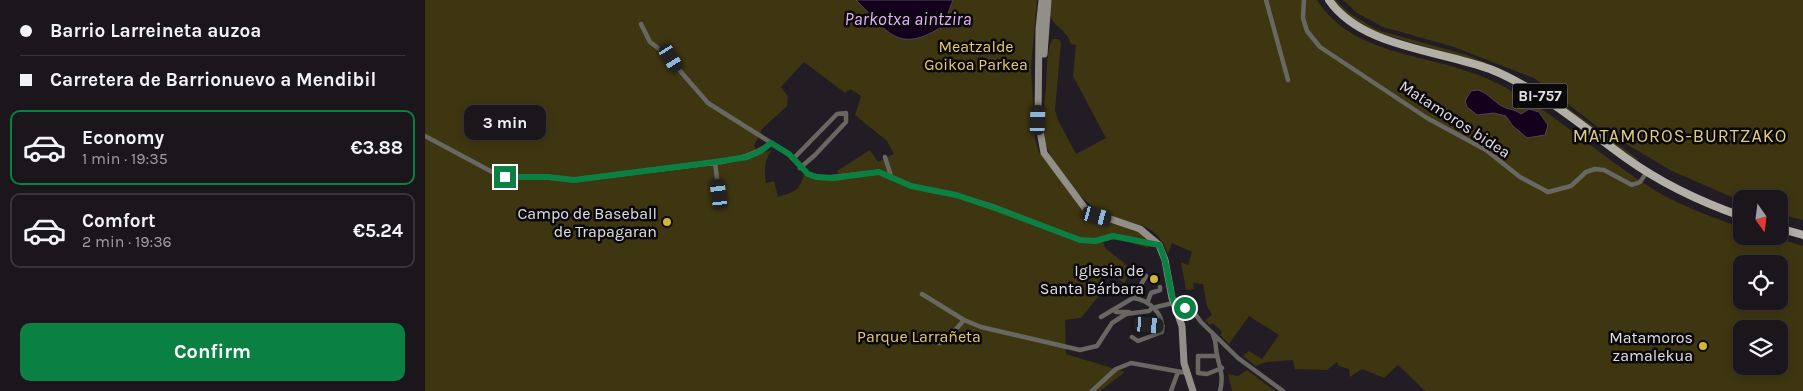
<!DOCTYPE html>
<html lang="en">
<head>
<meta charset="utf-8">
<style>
	:root { --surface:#1a161b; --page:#272328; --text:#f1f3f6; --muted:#9f9fa3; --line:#38353a; --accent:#0b8043 }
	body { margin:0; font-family:Karla,sans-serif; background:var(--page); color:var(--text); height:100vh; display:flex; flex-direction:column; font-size:19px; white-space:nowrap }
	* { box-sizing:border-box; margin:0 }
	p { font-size:16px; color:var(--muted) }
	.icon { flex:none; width:28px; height:28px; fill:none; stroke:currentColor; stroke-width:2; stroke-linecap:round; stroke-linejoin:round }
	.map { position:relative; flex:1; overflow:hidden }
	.details { display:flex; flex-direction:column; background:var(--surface); width:425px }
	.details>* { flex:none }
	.banner { display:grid; align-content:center; height:110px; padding:0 20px; background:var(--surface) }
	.needle { width:32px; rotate:166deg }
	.buttons { position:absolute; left:1308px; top:190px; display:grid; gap:10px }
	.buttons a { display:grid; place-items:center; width:55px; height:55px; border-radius:10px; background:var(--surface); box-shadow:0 2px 8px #0003,0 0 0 1px var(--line); font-size:25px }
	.end { position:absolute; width:22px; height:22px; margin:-11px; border:6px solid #0b8043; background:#fff; box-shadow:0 0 0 2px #fff }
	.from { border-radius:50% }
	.bubble { position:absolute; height:35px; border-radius:10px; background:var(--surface); box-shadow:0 2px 8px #0003,0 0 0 1px var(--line); font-size:16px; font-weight:700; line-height:35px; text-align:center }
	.car { position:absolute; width:15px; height:30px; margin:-15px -8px; border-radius:6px; box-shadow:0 0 4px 1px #0007; background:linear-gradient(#222 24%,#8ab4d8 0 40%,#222 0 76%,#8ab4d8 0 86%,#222 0) }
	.banner b { display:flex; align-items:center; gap:18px; height:48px; font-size:19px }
	.banner b+b { border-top:1px solid var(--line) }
	.banner i { width:12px; height:12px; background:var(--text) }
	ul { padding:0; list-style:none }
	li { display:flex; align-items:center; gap:15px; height:75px; margin:0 10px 8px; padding:0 10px; border:2px solid var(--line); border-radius:10px }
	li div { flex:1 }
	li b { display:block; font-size:19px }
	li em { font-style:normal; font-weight:700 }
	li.active { border-color:var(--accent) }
	li>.icon { width:45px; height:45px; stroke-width:1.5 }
	.primary-button { display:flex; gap:10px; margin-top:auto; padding:10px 20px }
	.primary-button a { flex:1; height:58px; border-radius:10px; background:var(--accent); color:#fff; font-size:20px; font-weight:700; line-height:58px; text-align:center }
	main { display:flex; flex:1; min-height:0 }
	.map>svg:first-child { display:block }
</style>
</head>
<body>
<main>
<section class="details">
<div class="banner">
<b><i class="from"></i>Barrio Larreineta auzoa</b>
<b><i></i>Carretera de Barrionuevo a Mendibil</b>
</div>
<ul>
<li class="active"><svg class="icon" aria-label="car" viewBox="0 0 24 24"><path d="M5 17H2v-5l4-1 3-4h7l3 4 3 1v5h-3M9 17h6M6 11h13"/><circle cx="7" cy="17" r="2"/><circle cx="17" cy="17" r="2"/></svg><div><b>Economy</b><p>1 min · 19:35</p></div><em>€3.88</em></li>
<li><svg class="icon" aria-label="car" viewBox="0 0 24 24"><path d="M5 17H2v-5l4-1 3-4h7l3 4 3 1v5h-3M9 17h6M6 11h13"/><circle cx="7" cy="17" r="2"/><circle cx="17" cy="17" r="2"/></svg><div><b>Comfort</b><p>2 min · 19:36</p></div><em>€5.24</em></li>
</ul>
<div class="primary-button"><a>Confirm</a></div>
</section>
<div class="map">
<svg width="1378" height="391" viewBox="0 0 1378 391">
	<rect width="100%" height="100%" fill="#221d24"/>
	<path fill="#3e3511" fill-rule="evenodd" d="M 0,0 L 612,0 L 606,67 L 610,139 L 614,152 L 659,212 L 672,219 L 698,225 L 716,233 L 727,242 L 723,248 L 694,239 L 678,241 L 680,248 L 708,270 L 699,283 L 689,276 L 676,278 L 673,288 L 676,293 L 656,318 L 640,320 L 641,354 L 700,372 L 675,391 L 0,391 ZM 379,62 L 420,93 L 425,89 L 436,96 L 430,115 L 462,141 L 469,154 L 453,162 L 445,150 L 412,171 L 415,179 L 394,180 L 379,174 C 374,192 370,191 353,197 L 349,181 L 341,183 C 339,170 339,160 347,150 L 334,154 L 329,146 L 337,129 L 362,106 L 363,97 L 356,87 Z
		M 627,0 L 892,0 C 927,55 998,53 1053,75 C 1123,102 1174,159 1240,196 C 1264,209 1291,218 1316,228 L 1316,236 L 1345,236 L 1378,246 L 1378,391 L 1000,391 L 973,365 L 959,378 L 937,369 L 925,377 L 924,369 L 914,366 L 912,362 L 902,370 L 870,369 L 868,360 L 841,362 L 831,366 L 818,356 L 824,351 L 837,359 L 854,335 L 824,316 L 804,344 L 795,335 L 797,332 L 788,323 L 785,325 L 780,320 L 787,315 L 782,306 L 778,284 L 768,283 L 769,289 L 761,290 L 756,262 L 763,265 L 767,252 L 747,243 L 743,254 C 731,220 707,226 679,214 C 658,204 625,164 620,141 C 616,124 619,105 621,88 C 622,77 621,47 628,39 L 634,39 L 636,43 L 630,110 L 633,120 L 651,154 L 681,138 L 648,76 L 651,45 L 646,44 C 642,26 616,24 627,0 ZM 1316,264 L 1354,264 L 1354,301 L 1316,301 ZM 1316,329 L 1354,329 L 1354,366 L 1316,366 Z
		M 909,0 L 911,0 L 924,13 L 952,30 L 1042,55 L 1074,68 L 1122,93 L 1213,159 L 1211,161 L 1060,65 L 951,32 L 922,15 Z
		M 918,0 L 1378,0 L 1378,220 L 1354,214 L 1354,199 L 1316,199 L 1316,201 L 1247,171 L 1174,128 L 1109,78 L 1029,47 L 958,27 L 932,13 Z
		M 822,370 L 850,391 L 807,391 L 803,374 L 813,376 Z"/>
	<path fill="#14001d" stroke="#524358" d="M 431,0 L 528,0 L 518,26 C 472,56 462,30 431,0 Z
		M 1053,90 C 1064,93 1070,104 1081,108 C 1087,110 1091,110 1096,114 L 1104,109 L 1114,112 L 1123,125 L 1120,135 L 1102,138 L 1087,125 L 1081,116 L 1069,113 L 1052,115 L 1042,107 L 1040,101 L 1046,91 Z"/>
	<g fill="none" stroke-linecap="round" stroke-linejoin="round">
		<path stroke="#686762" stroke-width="4.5" d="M 841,0 L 863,80
			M 879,0 L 878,18 L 882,31 L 895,47 L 1002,118 L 1061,150 L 1095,177 L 1123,192 L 1146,186 L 1161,172 L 1170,169 L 1179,170 L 1207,185 L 1215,182 L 1222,172
			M 216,24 L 225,42 L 246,58 L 256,72 L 283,103 L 364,154 L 383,174 L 398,178 L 454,172 L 486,186 L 531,195 L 570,207 L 655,240 L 670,241 L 689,236 L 732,245
			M 0,136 L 71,174 L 88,178 L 123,177 L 149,180 L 297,162 C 316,158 331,154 346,143
			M 460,157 L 466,176
			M 368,159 L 412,114 L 421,113 L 421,122 L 390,155 L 375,168
			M 290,162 L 294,195
			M 497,294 L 539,320 L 556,327 L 655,350 L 672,346 L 687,323 L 701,314 L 724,311 L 727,308 L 748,303
			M 708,298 L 721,276 L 717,274
			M 723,301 L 726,293 L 735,290 L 735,287
			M 689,309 L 691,312 L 704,312
			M 752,310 L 765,307 L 776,322 L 813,358 L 858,391
			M 676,317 L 708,298 C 724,300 740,314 737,332 L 713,341 L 707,337
			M 725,325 L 738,326
			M 788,335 C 792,343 790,347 792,355 C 795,369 799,376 795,391
			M 514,343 L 524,337 L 539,320
			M 792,356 L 773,356 L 773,373 L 782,374 L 797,368
			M 667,391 L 691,369 L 706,363 L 762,373
			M 746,391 L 753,372"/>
		<path stroke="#918f88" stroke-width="7" d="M 617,0 L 614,29 L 613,120 L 619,153 L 662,211 L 715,229 L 734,245 L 740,260 L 747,298 L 757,326 L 759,363 L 768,391
			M 619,54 L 623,0"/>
		<path stroke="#b1afa6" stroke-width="8" d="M 904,0 C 936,47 1014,50 1065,69 C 1115,89 1158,127 1201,158 C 1236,183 1276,202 1316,216
			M 1354,228 L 1378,235"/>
	</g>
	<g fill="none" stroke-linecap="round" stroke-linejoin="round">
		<path stroke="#0b8043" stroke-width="6" d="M 80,177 L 123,177 L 149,180 L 290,162 L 322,157 L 336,151 L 346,143 L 364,154 L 383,174 L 391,177 L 408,178 L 454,172 L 486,186 L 531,195 L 570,208 L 655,240 L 670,241 L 688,236 L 734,245 C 745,265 742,290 752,310 L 760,308"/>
	</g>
	<g fill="#d2b735" stroke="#0a080b" stroke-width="2">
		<circle cx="242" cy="222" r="5"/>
		<circle cx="729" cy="279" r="5"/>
		<circle cx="1278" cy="346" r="5"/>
	</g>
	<g text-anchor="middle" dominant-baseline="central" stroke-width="5" stroke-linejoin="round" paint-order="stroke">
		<rect fill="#0a080b" stroke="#a09ea2" stroke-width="1" x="1087.5" y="83.5" width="55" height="25" rx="4"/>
		<g font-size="15" font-weight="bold" fill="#e1dee3">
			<text x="1115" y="96">BI-757</text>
		</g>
		<g font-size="16" fill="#e6ce65" stroke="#0a080b">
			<text x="551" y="46">Meatzalde<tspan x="551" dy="18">Goikoa Parkea</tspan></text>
			<text x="494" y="336">Parque Larrañeta</text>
		</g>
		<g font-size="16" fill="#e1dee3" stroke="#0a080b">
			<text transform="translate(1030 119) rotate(33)">Matamoros bidea</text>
		</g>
		<g font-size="16" fill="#e1dee3" stroke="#0a080b" text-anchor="end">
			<text x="232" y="213">Campo de Baseball<tspan x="232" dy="18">de Trapagaran</tspan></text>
			<text x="719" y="270">Iglesia de<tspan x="719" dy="18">Santa Bárbara</tspan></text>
			<text x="1268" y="337">Matamoros<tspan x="1268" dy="18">zamalekua</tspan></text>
		</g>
		<g font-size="18" font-style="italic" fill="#e2b4f5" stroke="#0a080b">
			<text x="483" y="19">Parkotxa aintzira</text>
		</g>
		<g font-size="18" letter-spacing="1" fill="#e1ce81" stroke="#0a080b">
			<text x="1255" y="136">MATAMOROS-BURTZAKO</text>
		</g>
	</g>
</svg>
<div class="buttons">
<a><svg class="needle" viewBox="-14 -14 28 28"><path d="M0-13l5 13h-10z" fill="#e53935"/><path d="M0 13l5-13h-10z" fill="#9f9fa3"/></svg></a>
<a><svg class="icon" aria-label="locate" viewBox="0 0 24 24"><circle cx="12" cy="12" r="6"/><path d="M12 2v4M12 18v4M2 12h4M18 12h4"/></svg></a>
<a><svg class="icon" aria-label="layers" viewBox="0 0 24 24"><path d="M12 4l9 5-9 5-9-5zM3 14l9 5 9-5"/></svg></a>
</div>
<i class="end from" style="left:760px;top:308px"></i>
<i class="end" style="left:80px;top:177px"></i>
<div class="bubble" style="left:39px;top:105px;width:82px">3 min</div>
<i class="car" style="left:246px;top:58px;rotate:148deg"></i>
<i class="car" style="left:613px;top:120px;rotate:2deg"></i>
<i class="car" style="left:294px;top:194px;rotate:353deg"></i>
<i class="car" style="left:672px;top:216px;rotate:105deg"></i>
<i class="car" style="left:724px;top:325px;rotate:95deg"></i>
</div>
</main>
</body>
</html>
